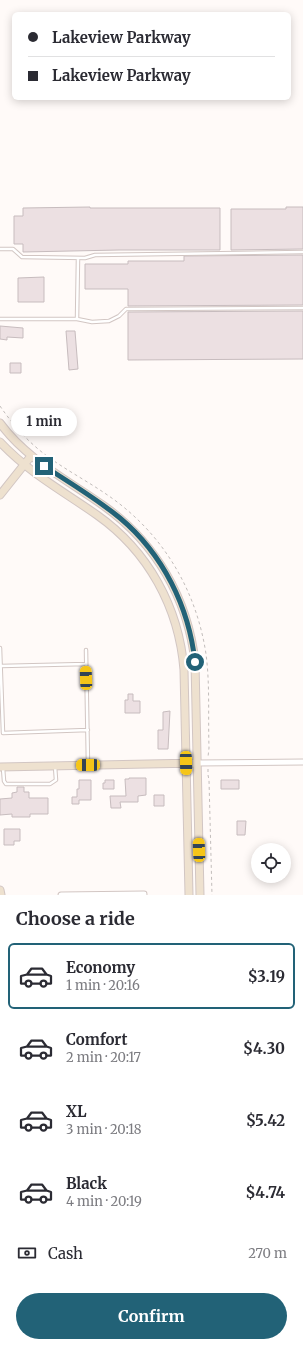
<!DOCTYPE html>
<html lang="en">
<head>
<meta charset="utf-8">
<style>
	:root { --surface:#fff; --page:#f7f7f7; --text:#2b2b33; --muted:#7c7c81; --line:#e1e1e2; --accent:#226277 }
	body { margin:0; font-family:Merriweather,serif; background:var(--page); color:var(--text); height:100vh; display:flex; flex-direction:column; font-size:15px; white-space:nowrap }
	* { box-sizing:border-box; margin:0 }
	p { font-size:13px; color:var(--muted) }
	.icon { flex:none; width:22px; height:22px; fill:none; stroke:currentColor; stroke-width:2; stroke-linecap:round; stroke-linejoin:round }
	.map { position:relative; height:895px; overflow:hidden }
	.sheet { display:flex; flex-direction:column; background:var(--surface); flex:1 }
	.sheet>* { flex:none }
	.guide { position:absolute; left:12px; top:12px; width:279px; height:88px; border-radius:6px; box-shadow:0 2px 10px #0003; display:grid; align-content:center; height:88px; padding:0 16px; background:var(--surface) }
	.fabs { position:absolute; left:251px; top:843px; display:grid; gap:8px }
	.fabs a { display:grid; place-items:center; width:40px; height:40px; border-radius:50%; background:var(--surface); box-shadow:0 2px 10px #0003; font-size:20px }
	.end { position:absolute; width:18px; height:18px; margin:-9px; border:5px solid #226277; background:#fff; box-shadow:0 0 0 2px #fff }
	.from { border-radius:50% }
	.bubble { position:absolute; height:28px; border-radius:14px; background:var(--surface); box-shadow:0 2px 10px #0003; font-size:13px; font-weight:700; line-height:28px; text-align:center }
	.car { position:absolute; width:12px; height:24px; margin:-12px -6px; border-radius:5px; box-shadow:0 0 3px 1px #0007; background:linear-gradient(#f5c518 24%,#345 0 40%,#f5c518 0 76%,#345 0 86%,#f5c518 0) }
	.guide b { display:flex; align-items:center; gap:14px; height:38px; font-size:15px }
	.guide b+b { border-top:1px solid var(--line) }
	.guide i { width:10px; height:10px; background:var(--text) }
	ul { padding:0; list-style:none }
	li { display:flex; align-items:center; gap:12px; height:66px; margin:0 8px 6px; padding:0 8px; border:2px solid transparent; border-radius:6px }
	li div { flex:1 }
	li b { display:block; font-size:15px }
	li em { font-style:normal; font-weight:700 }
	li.active { border-color:var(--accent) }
	li>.icon { width:36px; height:36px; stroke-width:1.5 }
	h2 { padding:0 16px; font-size:18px; line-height:48px }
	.pay { display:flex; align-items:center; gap:10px; height:44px; padding:0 16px; font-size:15px }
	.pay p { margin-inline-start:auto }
	.action { display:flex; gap:8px; margin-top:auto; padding:8px 16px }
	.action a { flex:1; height:46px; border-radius:24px; background:var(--accent); color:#fff; font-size:16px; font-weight:700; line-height:46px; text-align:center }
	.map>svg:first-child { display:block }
</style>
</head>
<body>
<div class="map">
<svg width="303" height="895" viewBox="0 0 303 895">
	<rect width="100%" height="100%" fill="#fffaf8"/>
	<path fill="#ece0e2" stroke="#c7bcbe" d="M 90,207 L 90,208 L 220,208 L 220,250 L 119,250 L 23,252 L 23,244 L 14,244 L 14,216 L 23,216 L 23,208 Z
		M 286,207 L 303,207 L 303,249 L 231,250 L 231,209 L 286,209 Z
		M 303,255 L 303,305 L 128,306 L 128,289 L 85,289 L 85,264 L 128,264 L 128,261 L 184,261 L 184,256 Z
		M 44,277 L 44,302 L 18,302 L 18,278 Z
		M 303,311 L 303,359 L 128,360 L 128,312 Z
		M 0,326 L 23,328 L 23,338 L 7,337 L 7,340 L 0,339 Z
		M 66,331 L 75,331 L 78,369 L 69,370 Z
		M 10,363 L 21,363 L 21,373 L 10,373 Z
		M 128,694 L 133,694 L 133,701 L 140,701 L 140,713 L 125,713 L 125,700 L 128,700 Z
		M 170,711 L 168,749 L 158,749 L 158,730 L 163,730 L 163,712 Z
		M 129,778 L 146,778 L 146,795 L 138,796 L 138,802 L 120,802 L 121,808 L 111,808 L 110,796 L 126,796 L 125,779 L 129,779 Z
		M 79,780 L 91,780 L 91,800 L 79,800 L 79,804 L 72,804 L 72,797 L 77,797 L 77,789 L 79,789 Z
		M 105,780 L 114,780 L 114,789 L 103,789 L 103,783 L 105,783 Z
		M 221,780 L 239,780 L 239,789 L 221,789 Z
		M 17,787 L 24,787 L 24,792 L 29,792 L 29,798 L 48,798 L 48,814 L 30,814 L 30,817 L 12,817 L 12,814 L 0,815 L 0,799 L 12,798 L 12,793 L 17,792 Z
		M 154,795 L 164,795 L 164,806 L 154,806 Z
		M 237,821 L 246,821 L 245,835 L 237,835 Z
		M 4,829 L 20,829 L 20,841 L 14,841 L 14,845 L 4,845 Z"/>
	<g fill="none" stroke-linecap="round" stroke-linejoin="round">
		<g stroke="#d2c6c3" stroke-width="4.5">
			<path id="lane" d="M 0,249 L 13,249 L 22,257 L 85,258 L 95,255 L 303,252
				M 0,319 L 77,319 L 92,322 L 109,321 L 119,316 L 126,309 L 303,308
				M 77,319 L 78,258
				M 0,648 L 3,733 L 88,730
				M 86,650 L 88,765
				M 1,666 L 86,664
				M 3,768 L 4,781 L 6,784 L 50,784 L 56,780 L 55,766"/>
		</g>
		<g stroke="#d2c6c3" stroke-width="7">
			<path id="street" d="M 197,763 L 303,762
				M 61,895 L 144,894"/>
		</g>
		<g stroke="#d2c6c3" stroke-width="9">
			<path id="secondary" d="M 0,423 C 27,460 68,480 104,506 C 156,543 188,599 195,662 L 200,895
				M 0,442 C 29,473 63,491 97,515 C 148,551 179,607 184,670 L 189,895
				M 0,495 L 31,456
				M 0,767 L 197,763
				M 0,890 L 1,895"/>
		</g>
		<path stroke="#c2bdbb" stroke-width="1" stroke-dasharray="3 3" stroke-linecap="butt" d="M 0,406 C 13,425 28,442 47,456 C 66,470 87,481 106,494 C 161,531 196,588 206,654 C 210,684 208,717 209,748 L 208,757
			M 208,769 L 208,775 L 209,780 L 212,895"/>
		<use href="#lane" stroke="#fff" stroke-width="2.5"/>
		<use href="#street" stroke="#fff" stroke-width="5"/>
		<use href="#secondary" stroke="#eee1cf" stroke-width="7"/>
	</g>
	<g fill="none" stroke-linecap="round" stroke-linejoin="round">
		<path stroke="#226277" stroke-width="5" d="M 44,466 C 70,483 97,499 120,518 C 163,554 189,607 195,662"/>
	</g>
</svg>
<div class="fabs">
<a><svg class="icon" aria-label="locate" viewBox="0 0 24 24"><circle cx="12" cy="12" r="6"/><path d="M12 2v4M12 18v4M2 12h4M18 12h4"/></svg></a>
</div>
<i class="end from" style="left:195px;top:662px"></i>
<i class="end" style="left:44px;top:466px"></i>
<div class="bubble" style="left:11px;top:408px;width:66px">1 min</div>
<i class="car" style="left:86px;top:678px;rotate:358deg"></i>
<i class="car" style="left:186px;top:763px;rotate:179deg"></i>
<i class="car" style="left:88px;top:765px;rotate:269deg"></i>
<i class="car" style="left:199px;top:850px;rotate:358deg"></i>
<div class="guide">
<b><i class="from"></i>Lakeview Parkway</b>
<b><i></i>Lakeview Parkway</b>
</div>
</div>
<section class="sheet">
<h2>Choose a ride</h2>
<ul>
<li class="active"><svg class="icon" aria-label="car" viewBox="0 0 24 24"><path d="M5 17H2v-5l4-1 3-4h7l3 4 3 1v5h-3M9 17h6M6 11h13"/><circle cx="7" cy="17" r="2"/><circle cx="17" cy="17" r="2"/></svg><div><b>Economy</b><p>1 min · 20:16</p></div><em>$3.19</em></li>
<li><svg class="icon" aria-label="car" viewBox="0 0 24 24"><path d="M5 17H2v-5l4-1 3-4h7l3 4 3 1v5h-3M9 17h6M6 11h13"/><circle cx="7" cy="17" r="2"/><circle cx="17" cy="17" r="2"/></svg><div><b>Comfort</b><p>2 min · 20:17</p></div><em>$4.30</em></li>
<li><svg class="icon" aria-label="car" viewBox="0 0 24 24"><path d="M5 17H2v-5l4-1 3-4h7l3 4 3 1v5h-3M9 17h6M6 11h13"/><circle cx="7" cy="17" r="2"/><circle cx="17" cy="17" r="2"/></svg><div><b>XL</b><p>3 min · 20:18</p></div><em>$5.42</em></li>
<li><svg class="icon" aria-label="car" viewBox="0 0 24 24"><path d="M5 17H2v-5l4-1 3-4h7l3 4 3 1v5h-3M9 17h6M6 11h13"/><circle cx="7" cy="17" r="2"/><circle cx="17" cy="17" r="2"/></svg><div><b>Black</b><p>4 min · 20:19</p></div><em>$4.74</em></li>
</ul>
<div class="pay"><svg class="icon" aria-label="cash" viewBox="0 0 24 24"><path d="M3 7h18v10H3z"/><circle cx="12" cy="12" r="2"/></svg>Cash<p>270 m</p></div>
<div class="action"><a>Confirm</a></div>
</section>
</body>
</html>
